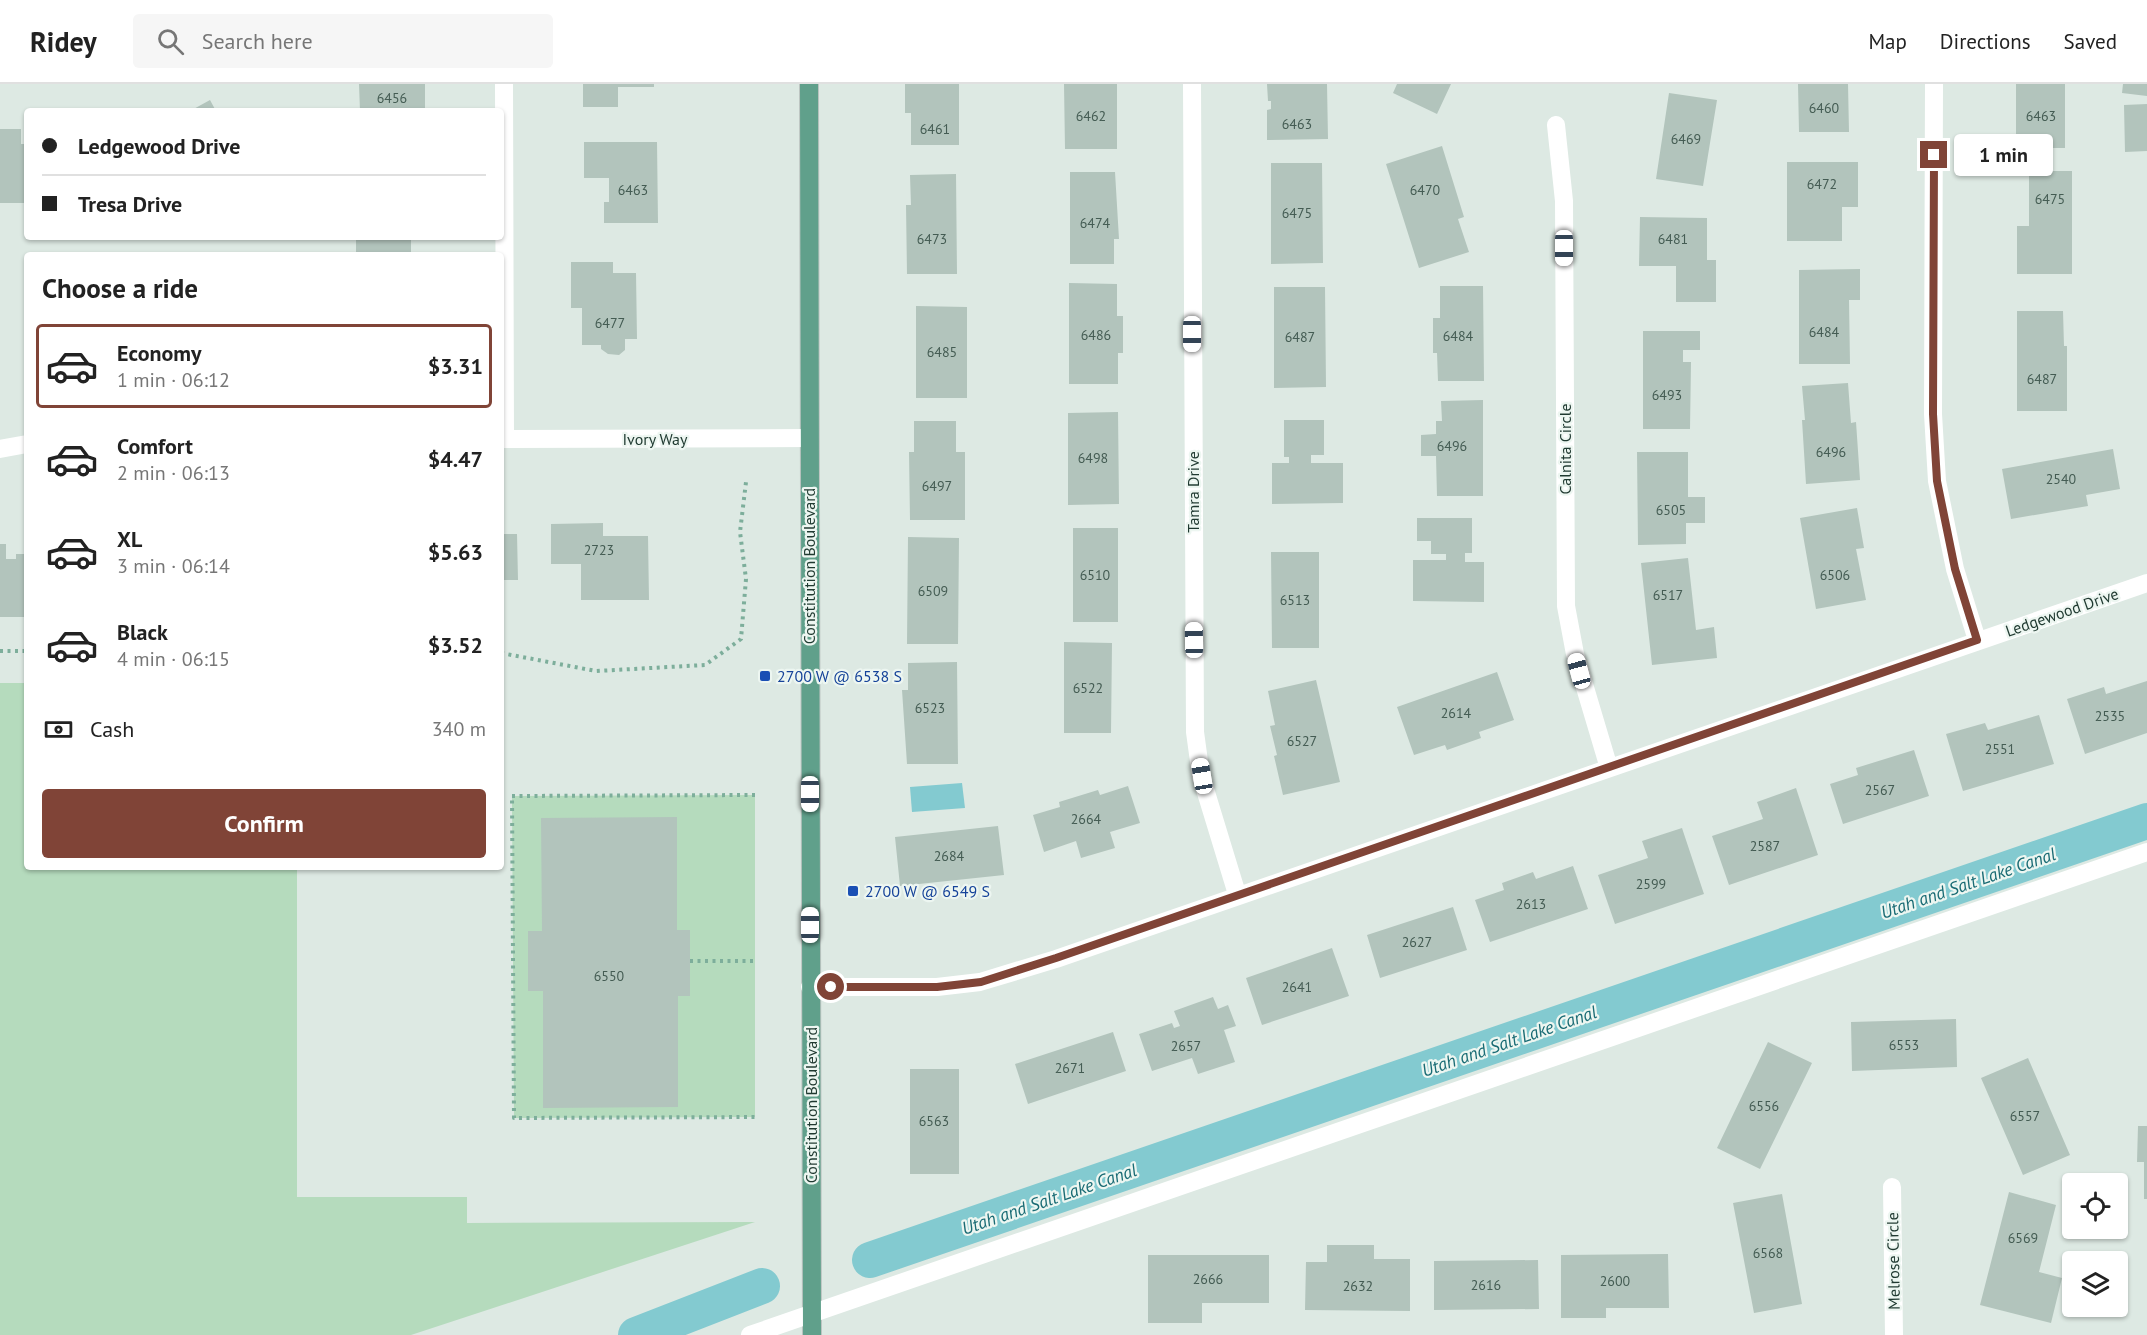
<!DOCTYPE html>
<html lang="en">
<head>
<meta charset="utf-8">
<style>
	:root { --surface:#fff; --page:#f6f6f6; --text:#222; --muted:#767676; --line:#e0e0e0; --accent:#804437 }
	body { margin:0; font-family:"PT Sans",sans-serif; background:var(--page); color:var(--text); height:100vh; display:flex; flex-direction:column; font-size:22px; white-space:nowrap }
	* { box-sizing:border-box; margin:0 }
	p { font-size:20px; color:var(--muted) }
	.icon { flex:none; width:33px; height:33px; fill:none; stroke:currentColor; stroke-width:2; stroke-linecap:round; stroke-linejoin:round }
	.map { position:relative; flex:1; overflow:hidden }
	.panel { position:absolute; left:24px; top:168px; width:480px; height:618px; display:flex; flex-direction:column; background:var(--surface); border-radius:6px; box-shadow:0 2px 4px #0004 }
	.panel>* { flex:none }
	.top-card { position:absolute; left:24px; top:24px; width:480px; height:132px; border-radius:6px; box-shadow:0 2px 4px #0004; display:grid; align-content:center; height:132px; padding:0 18px; background:var(--surface) }
	.controls { position:absolute; left:2062px; top:1089px; display:grid; gap:12px }
	.controls a { display:grid; place-items:center; width:66px; height:66px; border-radius:6px; background:var(--surface); box-shadow:0 2px 4px #0004; font-size:30px }
	.end { position:absolute; width:27px; height:27px; margin:-14px; border:8px solid #804437; background:#fff; box-shadow:0 0 0 3px #fff }
	.from { border-radius:50% }
	.bubble { position:absolute; height:42px; border-radius:6px; background:var(--surface); box-shadow:0 2px 4px #0004; font-size:20px; font-weight:800; line-height:42px; text-align:center }
	.car { position:absolute; width:18px; height:36px; margin:-18px -9px; border-radius:8px; box-shadow:0 0 4px 2px #0007; background:linear-gradient(#fff 24%,#345 0 40%,#fff 0 76%,#345 0 86%,#fff 0) }
	.top-card b { display:flex; align-items:center; gap:21px; height:57px; font-size:22px }
	.top-card b+b { border-top:2px solid var(--line) }
	.top-card i { width:15px; height:15px; background:var(--text) }
	ul { padding:0; list-style:none }
	li { display:flex; align-items:center; gap:18px; height:84px; margin:0 12px 9px; padding:0 6px; border:3px solid transparent; border-radius:6px }
	li div { flex:1 }
	li b { display:block; font-size:22px }
	li em { font-style:normal; font-weight:800 }
	li.active { border-color:var(--accent) }
	li>.icon { width:54px; height:54px; stroke-width:1.5 }
	h2 { padding:0 18px; font-size:27px; line-height:72px }
	.pay { display:flex; align-items:center; gap:15px; height:66px; padding:0 18px; font-size:22px }
	.pay p { margin-inline-start:auto }
	.cta { display:flex; gap:12px; margin-top:auto; padding:12px 18px }
	.cta a { flex:1; height:69px; border-radius:6px; background:var(--accent); color:#fff; font-size:24px; font-weight:800; line-height:69px; text-align:center }
	header { display:flex; align-items:center; gap:36px; box-sizing:border-box; height:84px; padding:0 30px; background:var(--surface); border-bottom:2px solid var(--line) }
	header strong { font-size:28px }
	nav { display:flex; gap:33px; margin-inline-start:auto; font-size:21px }
	.search { width:420px; height:54px; background:var(--page); display:flex; align-items:center; gap:15px; box-sizing:border-box; padding:0 21px; border-radius:6px; color:var(--muted); font-size:22px }
	.map>svg:first-child { display:block }
</style>
</head>
<body>
<header>
<strong>Ridey</strong>
<div class="search"><svg class="icon" aria-label="search" viewBox="0 0 24 24"><circle cx="10" cy="10" r="6"/><path d="M15 15l6 6"/></svg>Search here</div>
<nav><a>Map</a><a>Directions</a><a>Saved</a></nav>
</header>
<div class="map">
<svg width="2147" height="1251" viewBox="0 0 2147 1251">
	<rect width="100%" height="100%" fill="#dde9e3"/>
	<path fill="#b5dbbd" d="M 0,599 L 27,599 L 27,783 L 297,783 L 297,1113 L 467,1113 L 467,1139 L 755,1138 L 411,1251 L 0,1251 Z
		M 755,711 L 755,1033 L 514,1034 L 512,712 Z"/>
	<path fill="#83cad0" d="M 962,699 L 965,724 L 912,728 L 910,703 Z"/>
	<g fill="none" stroke-linecap="round" stroke-linejoin="round">
		<path stroke="#83cad0" stroke-width="36" d="M 870,1176 L 2147,737
			M 636,1251 L 762,1202"/>
	</g>
	<path fill="#b2c4bc" d="M 359,0 L 425,0 L 425,27 L 360,27 Z
		M 583,0 L 654,0 L 654,3 L 618,3 L 618,23 L 583,23 Z
		M 905,0 L 959,0 L 959,61 L 911,61 L 911,29 L 905,29 Z
		M 1064,0 L 1117,0 L 1117,65 L 1065,65 Z
		M 1267,0 L 1327,0 L 1328,55 L 1267,56 L 1267,26 L 1271,25 L 1271,17 L 1268,17 Z
		M 1397,0 L 1451,0 L 1437,30 L 1393,9 Z
		M 1798,0 L 1848,0 L 1849,48 L 1799,48 Z
		M 2016,0 L 2065,0 L 2065,64 L 2016,64 Z
		M 2123,0 L 2147,0 L 2147,12 L 2122,9 Z
		M 1669,9 L 1717,16 L 1703,102 L 1656,95 Z
		M 210,16 L 216,27 L 190,27 Z
		M 2147,20 L 2147,67 L 2125,68 L 2124,21 Z
		M 0,45 L 21,45 L 21,60 L 27,60 L 27,119 L 0,119 Z
		M 584,58 L 657,58 L 658,139 L 604,139 L 604,118 L 609,118 L 609,94 L 584,94 Z
		M 1442,62 L 1464,133 L 1458,135 L 1469,168 L 1419,184 L 1386,80 Z
		M 1787,78 L 1858,78 L 1858,123 L 1842,123 L 1842,157 L 1787,157 Z
		M 1271,79 L 1322,79 L 1323,179 L 1271,180 Z
		M 2029,87 L 2072,87 L 2072,190 L 2017,190 L 2017,142 L 2029,142 Z
		M 1070,88 L 1115,88 L 1119,155 L 1114,155 L 1114,180 L 1070,180 Z
		M 956,90 L 957,190 L 907,190 L 906,121 L 911,121 L 910,91 Z
		M 1640,133 L 1707,134 L 1707,176 L 1716,176 L 1716,218 L 1676,218 L 1676,182 L 1639,182 Z
		M 356,153 L 411,153 L 411,171 L 356,171 Z
		M 571,178 L 613,178 L 613,189 L 636,189 L 637,255 L 625,255 L 625,266 L 619,271 L 608,270 L 601,265 L 601,261 L 582,261 L 582,224 L 571,224 Z
		M 1860,185 L 1860,216 L 1849,216 L 1850,280 L 1799,280 L 1799,186 Z
		M 1069,199 L 1117,200 L 1117,232 L 1123,232 L 1123,269 L 1118,269 L 1118,300 L 1069,300 Z
		M 1440,202 L 1483,202 L 1484,297 L 1438,297 L 1437,269 L 1433,269 L 1433,234 L 1440,234 Z
		M 1274,203 L 1325,203 L 1326,303 L 1274,304 Z
		M 916,222 L 967,223 L 967,314 L 916,314 Z
		M 2017,227 L 2063,227 L 2064,262 L 2067,262 L 2067,327 L 2017,327 Z
		M 1643,247 L 1700,247 L 1700,266 L 1683,266 L 1683,278 L 1691,278 L 1690,345 L 1643,345 Z
		M 1848,299 L 1851,339 L 1856,338 L 1860,396 L 1806,400 L 1802,336 L 1805,336 L 1802,302 Z
		M 1483,316 L 1483,412 L 1437,412 L 1436,372 L 1421,372 L 1421,351 L 1436,350 L 1436,337 L 1442,337 L 1441,317 Z
		M 1118,328 L 1119,420 L 1068,421 L 1068,329 Z
		M 1284,336 L 1324,336 L 1324,371 L 1311,371 L 1311,379 L 1343,379 L 1343,419 L 1272,420 L 1272,379 L 1289,379 L 1289,373 L 1284,373 Z
		M 914,337 L 956,337 L 956,368 L 965,368 L 965,436 L 910,436 L 909,368 L 914,368 Z
		M 2113,365 L 2120,405 L 2086,411 L 2088,422 L 2011,435 L 2002,385 Z
		M 1637,368 L 1688,368 L 1688,413 L 1705,413 L 1705,439 L 1686,439 L 1686,460 L 1638,461 Z
		M 1857,424 L 1864,464 L 1856,465 L 1866,516 L 1816,525 L 1800,434 Z
		M 1417,434 L 1472,434 L 1472,469 L 1465,469 L 1465,478 L 1484,478 L 1484,518 L 1413,517 L 1413,476 L 1446,476 L 1446,470 L 1431,470 L 1431,457 L 1417,457 Z
		M 603,439 L 603,452 L 648,452 L 649,516 L 581,516 L 581,480 L 551,480 L 551,440 Z
		M 1073,444 L 1118,444 L 1118,538 L 1073,538 Z
		M 501,450 L 517,450 L 518,496 L 501,496 Z
		M 908,453 L 959,454 L 958,560 L 907,560 Z
		M 0,460 L 6,460 L 6,475 L 16,475 L 16,470 L 27,470 L 27,533 L 0,533 Z
		M 1271,468 L 1319,468 L 1319,564 L 1272,564 Z
		M 1688,474 L 1696,546 L 1714,543 L 1717,574 L 1652,581 L 1641,479 Z
		M 1064,558 L 1112,559 L 1111,649 L 1064,649 Z
		M 957,578 L 958,680 L 907,680 L 902,606 L 908,606 L 908,579 Z
		M 1497,588 L 1514,636 L 1479,648 L 1481,654 L 1447,666 L 1445,661 L 1414,671 L 1397,623 Z
		M 1316,596 L 1340,698 L 1283,711 L 1274,672 L 1277,671 L 1270,642 L 1275,641 L 1268,607 Z
		M 2147,597 L 2147,649 L 2085,670 L 2067,615 L 2104,603 L 2106,610 Z
		M 2039,631 L 2054,680 L 1963,707 L 1946,650 L 1985,639 L 1988,646 Z
		M 1914,666 L 1929,712 L 1843,740 L 1830,700 L 1858,691 L 1856,684 Z
		M 1128,702 L 1140,739 L 1110,748 L 1115,764 L 1081,774 L 1076,757 L 1044,768 L 1033,731 L 1060,723 L 1059,718 L 1098,706 L 1100,711 Z
		M 1796,704 L 1818,771 L 1729,801 L 1712,752 L 1763,735 L 1757,718 Z
		M 677,733 L 677,846 L 690,846 L 690,912 L 678,912 L 678,1023 L 543,1024 L 543,907 L 528,907 L 528,847 L 542,847 L 541,734 Z
		M 998,742 L 1004,791 L 900,802 L 895,753 Z
		M 1682,744 L 1704,810 L 1615,840 L 1598,791 L 1648,774 L 1642,757 Z
		M 1573,782 L 1588,825 L 1490,858 L 1475,816 L 1504,806 L 1502,799 L 1533,788 L 1536,795 Z
		M 1453,823 L 1467,866 L 1380,894 L 1367,851 Z
		M 1332,864 L 1349,912 L 1262,941 L 1246,894 Z
		M 1213,913 L 1218,925 L 1228,921 L 1236,942 L 1224,946 L 1235,978 L 1198,990 L 1192,974 L 1152,987 L 1139,950 L 1172,939 L 1174,944 L 1180,942 L 1174,927 Z
		M 1956,935 L 1957,983 L 1852,987 L 1851,938 Z
		M 1113,948 L 1126,987 L 1028,1020 L 1015,980 Z
		M 1768,958 L 1812,979 L 1760,1085 L 1717,1064 Z
		M 2028,974 L 2070,1071 L 2023,1091 L 1981,994 Z
		M 910,985 L 959,985 L 959,1090 L 910,1090 Z
		M 2138,1042 L 2147,1042 L 2147,1115 L 2144,1115 L 2144,1078 L 2137,1078 Z
		M 2009,1108 L 2056,1121 L 2039,1188 L 2062,1194 L 2051,1239 L 1980,1221 Z
		M 1782,1110 L 1802,1220 L 1754,1229 L 1733,1119 Z
		M 1327,1161 L 1374,1161 L 1374,1175 L 1410,1175 L 1410,1227 L 1305,1226 L 1306,1178 L 1327,1178 Z
		M 1668,1170 L 1669,1224 L 1606,1224 L 1606,1234 L 1561,1234 L 1561,1171 Z
		M 1148,1171 L 1269,1171 L 1269,1219 L 1202,1219 L 1202,1239 L 1148,1239 Z
		M 1538,1176 L 1539,1225 L 1434,1226 L 1434,1177 Z"/>
	<g fill="none" stroke-linecap="round" stroke-linejoin="round">
		<g stroke="#bcc4c1" stroke-width="20">
			<path id="major" d="M 809,0 L 812,1251"/>
		</g>
		<path stroke="#7dae9b" stroke-width="4" stroke-dasharray="3 4.5" stroke-linecap="butt" d="M 0,567 L 27,567
			M 501,569 L 596,587 L 705,581 L 741,555 L 746,495 L 740,448 L 746,398
			M 755,711 L 512,712 L 514,1034 L 755,1033
			M 690,877 L 755,877"/>
		<path stroke="#fff" stroke-width="18" d="M 504,0 L 505,355
			M 1192,0 L 1195,648 L 1201,692 L 1237,810
			M 1934,0 L 1933,330 L 1937,397 L 1955,485 L 1977,556
			M 1556,41 L 1564,117 L 1566,522 L 1575,570 L 1609,684
			M 501,355 L 809,354
			M 0,365 L 27,360
			M 810,903 L 937,903 L 980,898 L 1056,875 L 2147,499
			M 1892,1103 L 1894,1251
			M 750,1251 L 2147,768"/>
		<use href="#major" stroke="#60a08b" stroke-width="18"/>
	</g>
	<g fill="none" stroke-linecap="round" stroke-linejoin="round">
		<path stroke="#804437" stroke-width="8" d="M 831,903 L 937,903 L 981,898 L 1056,874 L 1977,556 L 1955,485 L 1937,397 L 1933,330 L 1934,71"/>
	</g>
	<g fill="#1a4fb4" stroke="#edf6f1" stroke-width="2">
		<rect x="759" y="586" width="12" height="12" rx="3"/>
		<rect x="847" y="801" width="12" height="12" rx="3"/>
	</g>
	<g text-anchor="middle" dominant-baseline="central" stroke-width="4.5" stroke-linejoin="round" paint-order="stroke">
		<g font-size="14" fill="#445c53">
			<text x="392" y="14">6456</text>
			<text x="1824" y="24">6460</text>
			<text x="1091" y="32">6462</text>
			<text x="2041" y="32">6463</text>
			<text x="1297" y="40">6463</text>
			<text x="935" y="45">6461</text>
			<text x="1686" y="55">6469</text>
			<text x="1822" y="100">6472</text>
			<text x="633" y="106">6463</text>
			<text x="1425" y="106">6470</text>
			<text x="2050" y="115">6475</text>
			<text x="1297" y="129">6475</text>
			<text x="1095" y="139">6474</text>
			<text x="932" y="155">6473</text>
			<text x="1673" y="155">6481</text>
			<text x="610" y="239">6477</text>
			<text x="1824" y="248">6484</text>
			<text x="1096" y="251">6486</text>
			<text x="1458" y="252">6484</text>
			<text x="1300" y="253">6487</text>
			<text x="942" y="268">6485</text>
			<text x="2042" y="295">6487</text>
			<text x="1667" y="311">6493</text>
			<text x="1452" y="362">6496</text>
			<text x="1831" y="368">6496</text>
			<text x="1093" y="374">6498</text>
			<text x="2061" y="395">2540</text>
			<text x="937" y="402">6497</text>
			<text x="1671" y="426">6505</text>
			<text x="599" y="466">2723</text>
			<text x="1095" y="491">6510</text>
			<text x="1835" y="491">6506</text>
			<text x="933" y="507">6509</text>
			<text x="1668" y="511">6517</text>
			<text x="1295" y="516">6513</text>
			<text x="1088" y="604">6522</text>
			<text x="930" y="624">6523</text>
			<text x="1456" y="629">2614</text>
			<text x="2110" y="632">2535</text>
			<text x="1302" y="657">6527</text>
			<text x="2000" y="665">2551</text>
			<text x="1880" y="706">2567</text>
			<text x="1086" y="735">2664</text>
			<text x="1765" y="762">2587</text>
			<text x="949" y="772">2684</text>
			<text x="1651" y="800">2599</text>
			<text x="1531" y="820">2613</text>
			<text x="1417" y="858">2627</text>
			<text x="609" y="892">6550</text>
			<text x="1297" y="903">2641</text>
			<text x="1904" y="961">6553</text>
			<text x="1186" y="962">2657</text>
			<text x="1070" y="984">2671</text>
			<text x="1764" y="1022">6556</text>
			<text x="2025" y="1032">6557</text>
			<text x="934" y="1037">6563</text>
			<text x="2023" y="1154">6569</text>
			<text x="1768" y="1169">6568</text>
			<text x="1208" y="1195">2666</text>
			<text x="1615" y="1197">2600</text>
			<text x="1486" y="1201">2616</text>
			<text x="1358" y="1202">2632</text>
		</g>
		<g font-size="16" fill="#1f3930" stroke="#edf6f1">
			<text x="655" y="355">Ivory Way</text>
			<text transform="translate(1565 365) rotate(-90)">Calnita Circle</text>
			<text transform="translate(1193 408) rotate(-90)">Tamra Drive</text>
			<text transform="translate(809 482) rotate(-90)">Constitution Boulevard</text>
			<text transform="translate(2062 528) rotate(-19)">Ledgewood Drive</text>
			<text transform="translate(811 1021) rotate(-90)">Constitution Boulevard</text>
			<text transform="translate(1893 1177) rotate(-91)">Melrose Circle</text>
		</g>
		<g font-size="16" fill="#164399" stroke="#edf6f1" text-anchor="start">
			<text x="777" y="592">2700 W @ 6538 S</text>
			<text x="865" y="807">2700 W @ 6549 S</text>
		</g>
		<g font-size="18" font-style="italic" fill="#196b74" stroke="#edf6f1">
			<text transform="translate(1968 799) rotate(-19)">Utah and Salt Lake Canal</text>
			<text transform="translate(1509 957) rotate(-19)">Utah and Salt Lake Canal</text>
			<text transform="translate(1049 1115) rotate(-19)">Utah and Salt Lake Canal</text>
		</g>
	</g>
</svg>
<div class="controls">
<a><svg class="icon" aria-label="locate" viewBox="0 0 24 24"><circle cx="12" cy="12" r="6"/><path d="M12 2v4M12 18v4M2 12h4M18 12h4"/></svg></a>
<a><svg class="icon" aria-label="layers" viewBox="0 0 24 24"><path d="M12 4l9 5-9 5-9-5zM3 14l9 5 9-5"/></svg></a>
</div>
<i class="end from" style="left:831px;top:903px"></i>
<i class="end" style="left:1934px;top:71px"></i>
<div class="bubble" style="left:1954px;top:50px;width:99px">1 min</div>
<i class="car" style="left:1564px;top:164px;rotate:180deg"></i>
<i class="car" style="left:1192px;top:250px;rotate:180deg"></i>
<i class="car" style="left:1194px;top:556px;rotate:359deg"></i>
<i class="car" style="left:1579px;top:587px;rotate:345deg"></i>
<i class="car" style="left:1202px;top:692px;rotate:351deg"></i>
<i class="car" style="left:810px;top:710px;rotate:180deg"></i>
<i class="car" style="left:810px;top:841px;rotate:0deg"></i>
<div class="top-card">
<b><i class="from"></i>Ledgewood Drive</b>
<b><i></i>Tresa Drive</b>
</div>
<section class="panel">
<h2>Choose a ride</h2>
<ul>
<li class="active"><svg class="icon" aria-label="car" viewBox="0 0 24 24"><path d="M5 17H2v-5l4-1 3-4h7l3 4 3 1v5h-3M9 17h6M6 11h13"/><circle cx="7" cy="17" r="2"/><circle cx="17" cy="17" r="2"/></svg><div><b>Economy</b><p>1 min · 06:12</p></div><em>$3.31</em></li>
<li><svg class="icon" aria-label="car" viewBox="0 0 24 24"><path d="M5 17H2v-5l4-1 3-4h7l3 4 3 1v5h-3M9 17h6M6 11h13"/><circle cx="7" cy="17" r="2"/><circle cx="17" cy="17" r="2"/></svg><div><b>Comfort</b><p>2 min · 06:13</p></div><em>$4.47</em></li>
<li><svg class="icon" aria-label="car" viewBox="0 0 24 24"><path d="M5 17H2v-5l4-1 3-4h7l3 4 3 1v5h-3M9 17h6M6 11h13"/><circle cx="7" cy="17" r="2"/><circle cx="17" cy="17" r="2"/></svg><div><b>XL</b><p>3 min · 06:14</p></div><em>$5.63</em></li>
<li><svg class="icon" aria-label="car" viewBox="0 0 24 24"><path d="M5 17H2v-5l4-1 3-4h7l3 4 3 1v5h-3M9 17h6M6 11h13"/><circle cx="7" cy="17" r="2"/><circle cx="17" cy="17" r="2"/></svg><div><b>Black</b><p>4 min · 06:15</p></div><em>$3.52</em></li>
</ul>
<div class="pay"><svg class="icon" aria-label="cash" viewBox="0 0 24 24"><path d="M3 7h18v10H3z"/><circle cx="12" cy="12" r="2"/></svg>Cash<p>340 m</p></div>
<div class="cta"><a>Confirm</a></div>
</section>
</div>
</body>
</html>
